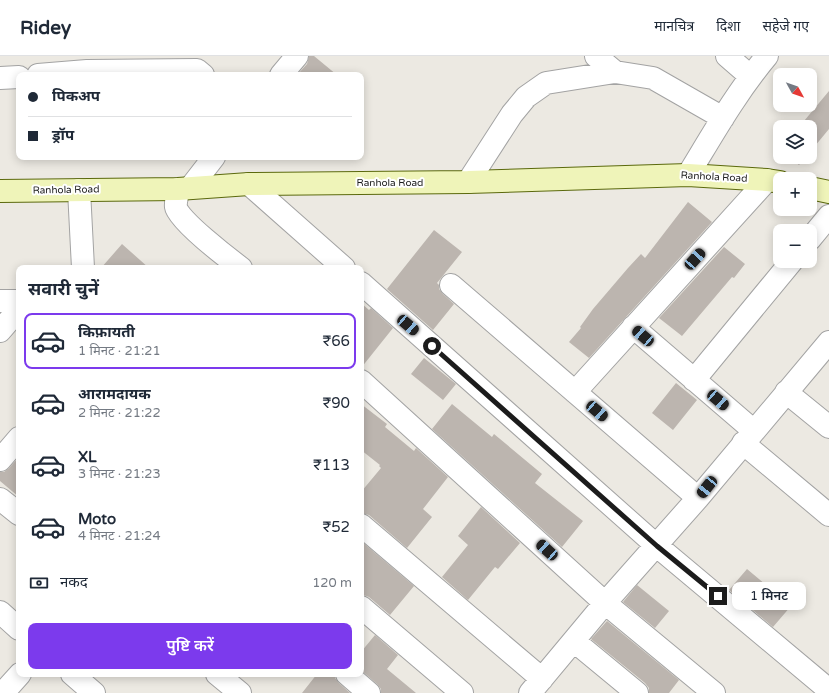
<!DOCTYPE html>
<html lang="hi">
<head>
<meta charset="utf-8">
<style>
	:root { --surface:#fff; --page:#f2f2f3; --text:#1f2937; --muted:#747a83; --line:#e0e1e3; --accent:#7c3aed }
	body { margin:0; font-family:"Varela Round","Noto Sans Devanagari",sans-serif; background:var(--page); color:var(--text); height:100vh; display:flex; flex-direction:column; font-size:15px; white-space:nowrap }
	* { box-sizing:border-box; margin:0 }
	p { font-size:13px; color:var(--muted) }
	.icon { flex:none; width:22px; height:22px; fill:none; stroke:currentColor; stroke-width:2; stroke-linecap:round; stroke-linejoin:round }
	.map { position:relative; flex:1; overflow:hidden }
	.sheet { position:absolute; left:16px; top:209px; width:348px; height:412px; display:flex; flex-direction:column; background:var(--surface); border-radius:8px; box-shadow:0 2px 10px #0003 }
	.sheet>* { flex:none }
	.hud { position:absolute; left:16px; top:16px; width:348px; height:88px; border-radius:8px; box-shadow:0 2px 10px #0003; display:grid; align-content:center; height:88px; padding:0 12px; background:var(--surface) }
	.needle { width:26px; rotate:130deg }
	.controls { position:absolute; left:773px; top:12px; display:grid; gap:8px }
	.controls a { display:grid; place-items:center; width:44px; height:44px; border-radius:8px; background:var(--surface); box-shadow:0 2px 10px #0003; font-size:20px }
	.end { position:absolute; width:18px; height:18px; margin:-9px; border:5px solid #1c1c1c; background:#fff; box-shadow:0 0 0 2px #fff }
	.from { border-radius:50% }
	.bubble { position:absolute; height:28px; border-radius:8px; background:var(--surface); box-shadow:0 2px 10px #0003; font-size:13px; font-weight:600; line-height:28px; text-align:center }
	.car { position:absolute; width:12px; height:24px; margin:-12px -6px; border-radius:5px; box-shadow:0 0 3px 1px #0007; background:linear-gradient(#222 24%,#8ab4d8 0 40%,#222 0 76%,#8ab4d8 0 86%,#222 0) }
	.hud b { display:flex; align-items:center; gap:14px; height:38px; font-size:15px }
	.hud b+b { border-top:1px solid var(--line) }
	.hud i { width:10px; height:10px; background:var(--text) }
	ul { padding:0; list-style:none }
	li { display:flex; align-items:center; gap:12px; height:56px; margin:0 8px 6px; padding:0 4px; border:2px solid transparent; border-radius:8px }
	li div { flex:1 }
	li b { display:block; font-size:15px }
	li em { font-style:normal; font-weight:600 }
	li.current { border-color:var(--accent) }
	li>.icon { width:36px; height:36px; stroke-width:1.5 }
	h2 { padding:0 12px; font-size:18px; line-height:48px }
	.pay { display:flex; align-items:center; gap:10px; height:44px; padding:0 12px; font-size:15px }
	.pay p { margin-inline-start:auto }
	.button { display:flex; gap:8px; margin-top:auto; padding:8px 12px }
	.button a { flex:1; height:46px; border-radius:8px; background:var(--accent); color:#fff; font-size:16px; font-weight:600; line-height:46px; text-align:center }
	header { display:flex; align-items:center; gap:24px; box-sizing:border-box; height:56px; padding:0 20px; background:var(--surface); border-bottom:1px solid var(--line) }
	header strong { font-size:19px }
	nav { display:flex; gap:22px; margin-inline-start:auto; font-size:14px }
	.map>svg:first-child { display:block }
</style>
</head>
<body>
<header>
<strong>Ridey</strong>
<nav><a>मानचित्र</a><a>दिशा</a><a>सहेजे गए</a></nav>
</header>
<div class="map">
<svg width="829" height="637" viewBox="0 0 829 637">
	<rect width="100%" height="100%" fill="#ece9e2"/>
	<path fill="#bcb5af" d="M 309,0 L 314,0 L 337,19 L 297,19 L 307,8 Z
		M 829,35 L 829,73 L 810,96 L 810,71 L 799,71 Z
		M 789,101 L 806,101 L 799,109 Z
		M 688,146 L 712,166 L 589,302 L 569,286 L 581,272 L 580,271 L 593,253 L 628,212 L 641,198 L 645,202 Z
		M 434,174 L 462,196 L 437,227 L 439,229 L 439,233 L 443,238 L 454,248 L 433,274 L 387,233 Z
		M 122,188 L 149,212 L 101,212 Z
		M 724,191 L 745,208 L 734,222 L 732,221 L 682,280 L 659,262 Z
		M 361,247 L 369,254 L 371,252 L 393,272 L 361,312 Z
		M 424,302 L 456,328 L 443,344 L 411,318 Z
		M 676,327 L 697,344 L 673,374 L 652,357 Z
		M 361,348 L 387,368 L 385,371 L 414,395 L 416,392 L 448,421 L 423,453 L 432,461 L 407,492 L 369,459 L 361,457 L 361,436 L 381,412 L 379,410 L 380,409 L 361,394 Z
		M 452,348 L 492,381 L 494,378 L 542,418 L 535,427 L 583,465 L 562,491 L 432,373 Z
		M 19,401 L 19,441 L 0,425 L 0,416 L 4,416 L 9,412 Z
		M 481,451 L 520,487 L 498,513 L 495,511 L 468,544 L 442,521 L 468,489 L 458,480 Z
		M 361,485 L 414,530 L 390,559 L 369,541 L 361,538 Z
		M 747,513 L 791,550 L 773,571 L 729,534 Z
		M 637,529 L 669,555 L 655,572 L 623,546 Z
		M 607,565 L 679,624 L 669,637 L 649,637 L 649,632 L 645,627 L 591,583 Z
		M 375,579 L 398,599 L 387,613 L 416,637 L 381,637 L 381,633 L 377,628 L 361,614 L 361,596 Z
		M 317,618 L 335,618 L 335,622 L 339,627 L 350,637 L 302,637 Z"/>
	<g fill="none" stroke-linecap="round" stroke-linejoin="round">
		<g stroke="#a3a3a3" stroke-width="24">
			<path id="street" d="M 596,0 L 615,16
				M 727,0 L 750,20
				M 38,19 L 87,15 L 197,14 L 203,19
				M 281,19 L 297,0
				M 0,22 L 19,21
				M 688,119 C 713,78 736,37 767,0
				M 468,126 L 512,58 L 526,41 L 546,27 L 615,16 L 653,22 L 723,62
				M 249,128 L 344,212
				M 190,132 L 214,101
				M 178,133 C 178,139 175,146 176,151 C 177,163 229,203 241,212
				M 79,134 L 83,212
				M 810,183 L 829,160
				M 361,227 L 657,490 L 829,634
				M 451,229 L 698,442
				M 0,245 L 19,245
				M 633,271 L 754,375
				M 0,275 L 19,253
				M 694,324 L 792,205
				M 361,325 L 605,547 L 714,637
				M 575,336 L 767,124
				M 786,336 L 829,371
				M 743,387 L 829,459
				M 0,404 L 19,382
				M 0,443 L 19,458
				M 361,469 L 542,623
				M 361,551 L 462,637
				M 0,556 L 19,573
				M 574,585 L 637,637
				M 72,618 L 94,637
				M 217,618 L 240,637
				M 347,618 L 369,637
				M 3,637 L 20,618
				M 530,637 L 605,547 L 698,442 L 829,286"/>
		</g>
		<g stroke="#5b690d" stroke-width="24">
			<path id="secondary" d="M 810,132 L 829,136
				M 0,135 L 178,133 L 249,128 L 468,126 L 688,119 L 767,124 L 780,126"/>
		</g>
		<use href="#street" stroke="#fff" stroke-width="22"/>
		<use href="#secondary" stroke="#eff4b9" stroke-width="22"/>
	</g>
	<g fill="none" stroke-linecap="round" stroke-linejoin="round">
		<path stroke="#1c1c1c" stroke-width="5" d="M 432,290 L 657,490 L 718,540"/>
	</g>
	<g text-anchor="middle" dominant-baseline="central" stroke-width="4" stroke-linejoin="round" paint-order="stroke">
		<g font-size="10" fill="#1c1c1c" stroke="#fff">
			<text transform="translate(714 121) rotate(3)">Ranhola Road</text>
			<text x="390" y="127">Ranhola Road</text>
			<text transform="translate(66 134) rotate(-1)">Ranhola Road</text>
		</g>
	</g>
</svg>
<div class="controls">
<a><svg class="needle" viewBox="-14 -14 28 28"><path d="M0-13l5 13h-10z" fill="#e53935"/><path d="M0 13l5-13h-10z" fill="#747a83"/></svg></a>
<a><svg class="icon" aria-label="layers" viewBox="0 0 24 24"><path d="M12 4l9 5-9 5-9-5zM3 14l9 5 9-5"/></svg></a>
<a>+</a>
<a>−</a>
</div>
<i class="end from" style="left:432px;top:290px"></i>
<i class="end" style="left:718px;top:540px"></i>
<div class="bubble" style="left:732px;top:526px;width:74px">1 मिनट</div>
<i class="car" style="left:695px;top:203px;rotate:42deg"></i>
<i class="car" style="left:408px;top:269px;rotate:131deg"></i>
<i class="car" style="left:643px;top:280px;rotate:311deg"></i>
<i class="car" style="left:718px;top:344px;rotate:131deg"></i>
<i class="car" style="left:597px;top:355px;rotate:131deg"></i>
<i class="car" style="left:707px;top:431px;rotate:219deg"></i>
<i class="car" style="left:547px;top:494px;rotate:312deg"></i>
<div class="hud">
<b><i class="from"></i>पिकअप</b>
<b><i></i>ड्रॉप</b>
</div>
<section class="sheet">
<h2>सवारी चुनें</h2>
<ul>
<li class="current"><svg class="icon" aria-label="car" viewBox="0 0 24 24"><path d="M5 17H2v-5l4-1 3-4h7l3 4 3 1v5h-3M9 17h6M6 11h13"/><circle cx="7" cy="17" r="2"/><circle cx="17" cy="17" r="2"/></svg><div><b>किफ़ायती</b><p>1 मिनट · 21:21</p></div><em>₹66</em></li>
<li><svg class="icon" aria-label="car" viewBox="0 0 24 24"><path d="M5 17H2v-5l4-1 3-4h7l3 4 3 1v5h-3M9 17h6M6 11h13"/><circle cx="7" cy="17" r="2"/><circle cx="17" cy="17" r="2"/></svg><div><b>आरामदायक</b><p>2 मिनट · 21:22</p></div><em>₹90</em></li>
<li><svg class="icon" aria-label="car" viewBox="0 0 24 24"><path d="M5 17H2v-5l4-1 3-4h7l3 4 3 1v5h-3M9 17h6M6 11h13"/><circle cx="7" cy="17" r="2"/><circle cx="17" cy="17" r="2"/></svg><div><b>XL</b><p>3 मिनट · 21:23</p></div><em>₹113</em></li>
<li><svg class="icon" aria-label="car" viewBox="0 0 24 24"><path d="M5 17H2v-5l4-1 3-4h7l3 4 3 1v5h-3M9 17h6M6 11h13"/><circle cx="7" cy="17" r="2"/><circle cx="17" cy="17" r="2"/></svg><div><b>Moto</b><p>4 मिनट · 21:24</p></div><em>₹52</em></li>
</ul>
<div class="pay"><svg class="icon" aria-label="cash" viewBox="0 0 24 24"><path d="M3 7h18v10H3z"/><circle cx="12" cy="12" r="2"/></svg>नकद<p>120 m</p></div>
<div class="button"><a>पुष्टि करें</a></div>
</section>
</div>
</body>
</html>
